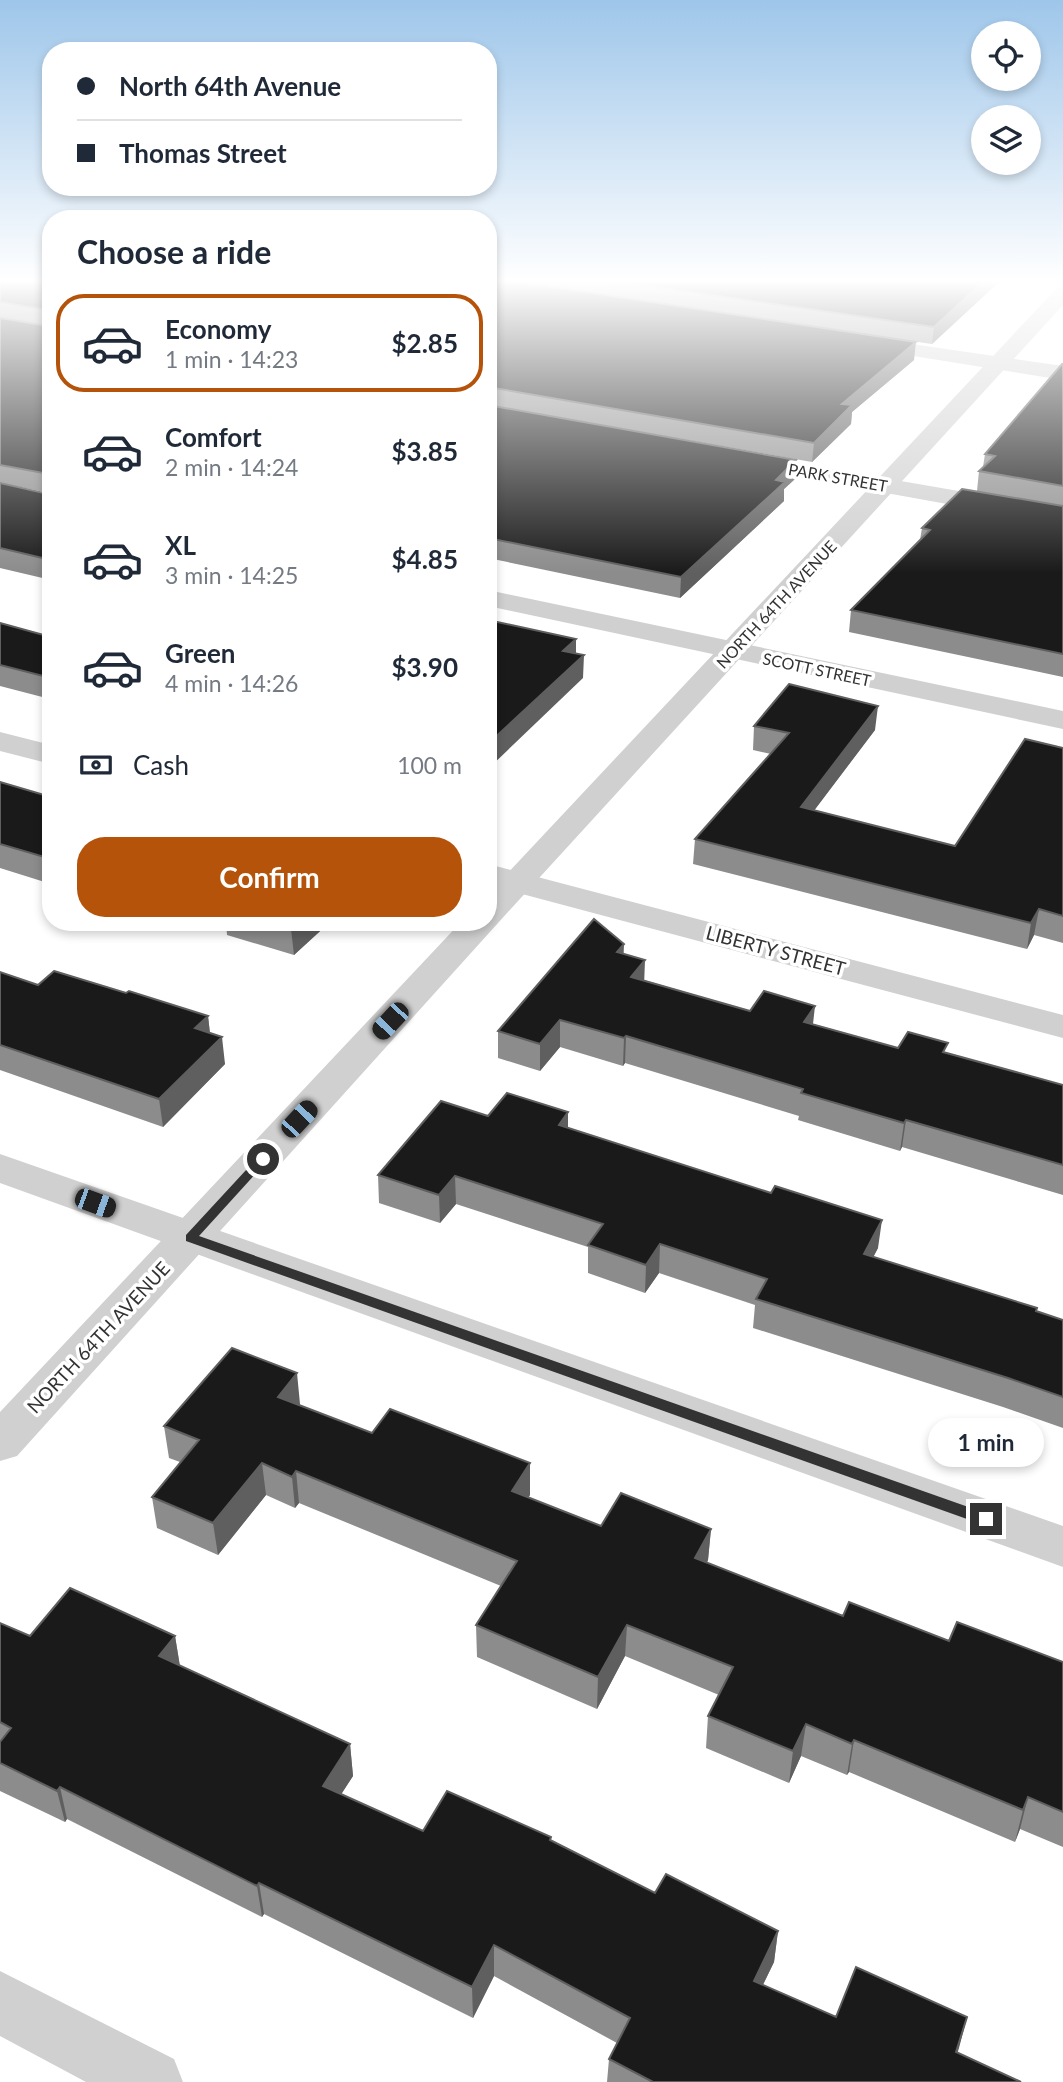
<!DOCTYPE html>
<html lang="en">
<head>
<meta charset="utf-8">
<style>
	:root { --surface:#fff; --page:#f6f6f7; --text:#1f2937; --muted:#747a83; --line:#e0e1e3; --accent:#b45309 }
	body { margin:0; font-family:Lato,sans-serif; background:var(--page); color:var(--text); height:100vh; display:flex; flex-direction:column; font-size:26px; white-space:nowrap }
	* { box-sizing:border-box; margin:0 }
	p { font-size:23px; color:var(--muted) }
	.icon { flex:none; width:38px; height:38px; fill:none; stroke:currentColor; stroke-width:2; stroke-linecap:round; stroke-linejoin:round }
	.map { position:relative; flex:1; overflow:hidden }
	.panel { position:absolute; left:42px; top:210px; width:455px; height:721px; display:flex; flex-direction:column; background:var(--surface); border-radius:28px; box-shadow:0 4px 10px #0003 }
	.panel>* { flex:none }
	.banner { position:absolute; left:42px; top:42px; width:455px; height:154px; border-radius:28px; box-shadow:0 4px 10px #0003; display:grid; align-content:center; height:154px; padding:0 35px; background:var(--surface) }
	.fabs { position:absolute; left:971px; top:21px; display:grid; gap:14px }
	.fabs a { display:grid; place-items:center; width:70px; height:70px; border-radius:50%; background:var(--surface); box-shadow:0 4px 10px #0003; font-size:35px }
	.end { position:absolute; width:32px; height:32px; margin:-16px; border:9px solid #333; background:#fff; box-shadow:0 0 0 4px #fff }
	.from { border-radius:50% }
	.bubble { position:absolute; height:49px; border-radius:24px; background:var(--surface); box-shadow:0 4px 10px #0003; font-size:23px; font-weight:700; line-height:49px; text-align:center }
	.car { position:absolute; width:21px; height:42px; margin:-21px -10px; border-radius:9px; box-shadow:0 0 5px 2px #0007; background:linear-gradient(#222 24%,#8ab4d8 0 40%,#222 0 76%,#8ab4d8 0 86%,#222 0) }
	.banner b { display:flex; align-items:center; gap:24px; height:66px; font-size:26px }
	.banner b+b { border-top:2px solid var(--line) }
	.banner i { width:18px; height:18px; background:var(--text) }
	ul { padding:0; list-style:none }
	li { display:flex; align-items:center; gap:21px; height:98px; margin:0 14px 10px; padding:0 21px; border:4px solid transparent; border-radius:28px }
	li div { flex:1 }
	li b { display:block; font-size:26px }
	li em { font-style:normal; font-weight:700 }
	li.on { border-color:var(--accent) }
	li>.icon { width:63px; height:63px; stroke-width:1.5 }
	h2 { padding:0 35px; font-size:32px; line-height:84px }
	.pay { display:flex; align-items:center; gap:18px; height:77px; padding:0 35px; font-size:26px }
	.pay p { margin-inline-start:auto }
	.action { display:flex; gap:14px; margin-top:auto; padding:14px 35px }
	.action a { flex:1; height:80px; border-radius:28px; background:var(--accent); color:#fff; font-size:28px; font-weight:700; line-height:80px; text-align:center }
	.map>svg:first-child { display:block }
</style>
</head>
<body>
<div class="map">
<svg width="1063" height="2082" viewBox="0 0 1063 2082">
	<rect width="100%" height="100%" fill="#fff"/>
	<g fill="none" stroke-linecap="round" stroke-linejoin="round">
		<path fill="#d0d0d0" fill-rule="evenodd" d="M 864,337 L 1063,366 L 1063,380 L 857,347 L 854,343 L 857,339 Z
			M 745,454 L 1063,509 L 1063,525 L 737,466 L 733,461 L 737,456 Z
			M 488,590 L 1063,711 L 1063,729 L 488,606 Z
			M 0,732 L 51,745 L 51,764 L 0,751 Z
			M 488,864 L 1063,1015 L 1063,1038 L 488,885 Z
			M 0,1154 L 1063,1526 L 1063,1567 L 0,1183 Z
			M 0,1971 L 174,2059 L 183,2082 L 86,2082 L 0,2036 Z"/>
		<path fill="#d0d0d0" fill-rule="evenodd" d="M 1063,287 L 1063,305 L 498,923 L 17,1456 L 0,1461 L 0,1412 L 461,922 L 488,922 L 488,894 L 1056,289 Z"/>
	</g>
	<path fill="#8c8c8c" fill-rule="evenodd" d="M 0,281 L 51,281 L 51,580 L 0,568 ZM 1,483 L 49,493 L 48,494 Z
		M 488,281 L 1000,281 L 932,344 L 826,329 L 914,360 L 852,412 L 851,424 L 812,462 L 488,405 Z
		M 1063,364 L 1063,677 L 849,632 L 851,610 L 920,540 L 922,528 L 977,491 L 979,471 L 983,467 L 985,454 Z
		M 488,405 L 795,479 L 784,489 L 784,501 L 680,598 L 488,558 Z
		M 0,623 L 51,637 L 50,699 L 0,686 Z
		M 754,726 L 875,730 L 814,810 L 955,846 L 1063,748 L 1063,943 L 1034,935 L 1027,949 L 693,864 L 695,839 L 771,754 L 753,750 Z
		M 0,782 L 51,797 L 51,884 L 0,868 Z
		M 226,922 L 330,922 L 294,955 L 227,935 Z
		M 623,954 L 644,980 L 750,1011 L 813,1024 L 898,1048 L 947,1053 L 1063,1085 L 1063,1195 L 902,1147 L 900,1151 L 798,1120 L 799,1116 L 625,1063 L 623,1066 L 560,1047 L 540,1071 L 498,1058 L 498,1031 Z
		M 0,972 L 38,985 L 126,993 L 208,1016 L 210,1033 L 225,1064 L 163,1127 L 0,1070 Z
		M 568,1112 L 568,1128 L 878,1248 L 873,1257 L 1063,1320 L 1063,1428 L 1003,1407 L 753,1328 L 755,1305 L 659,1273 L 645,1293 L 588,1273 L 588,1247 L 456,1204 L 440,1223 L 379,1203 L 378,1175 L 488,1116 Z
		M 300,1404 L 300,1405 L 372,1433 L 530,1463 L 530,1495 L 528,1497 L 601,1526 L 711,1529 L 708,1560 L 707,1563 L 843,1616 L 949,1641 L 1063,1662 L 1063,1847 L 1020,1829 L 1015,1842 L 849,1772 L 847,1775 L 801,1756 L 789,1783 L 706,1748 L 708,1716 L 719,1695 L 625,1656 L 597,1709 L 477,1657 L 476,1625 L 501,1586 L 299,1503 L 295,1508 L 266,1495 L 218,1555 L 157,1528 L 152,1497 L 180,1462 L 169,1458 L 164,1426 Z
		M 0,1623 L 30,1636 L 175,1636 L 180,1666 L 350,1744 L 353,1776 L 341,1794 L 423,1831 L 551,1840 L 655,1893 L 778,1931 L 774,1962 L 763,1985 L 836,2017 L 958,2053 L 1021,2082 L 607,2082 L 609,2059 L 617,2043 L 494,1976 L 473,2018 L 264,1914 L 262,1917 L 67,1819 L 65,1822 L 0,1791 Z"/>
	<path fill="#5f5f5f" d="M 984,281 L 1000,281 L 932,344 L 934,327 Z
		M 916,342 L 914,360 L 852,412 L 851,424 L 812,462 L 814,443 L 842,404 Z
		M 796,460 L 795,479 L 784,489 L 784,501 L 680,598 L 681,577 Z
		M 576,639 L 576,662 L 563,651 Z
		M 584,655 L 583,678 L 488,769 L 488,744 Z
		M 51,675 L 51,699 L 50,699 L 47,677 Z
		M 878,706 L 875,730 L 798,832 L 801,807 Z
		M 1039,909 L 1034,935 L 1027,949 L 1031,923 Z
		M 299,922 L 330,922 L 294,955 L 291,929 Z
		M 624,944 L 623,970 L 617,952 Z
		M 645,960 L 644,986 L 631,977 Z
		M 815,1006 L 812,1033 L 804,1022 Z
		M 208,1016 L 211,1043 L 195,1028 Z
		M 560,1020 L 560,1047 L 540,1071 L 540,1044 Z
		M 626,1036 L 625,1063 L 623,1066 L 624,1038 Z
		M 222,1037 L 225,1064 L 163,1127 L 159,1099 Z
		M 568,1112 L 568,1140 L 559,1125 Z
		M 906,1120 L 902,1147 L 900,1151 L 904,1123 Z
		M 455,1176 L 456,1204 L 440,1223 L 439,1195 Z
		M 882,1220 L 878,1248 L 860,1283 L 864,1254 Z
		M 660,1244 L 659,1273 L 645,1293 L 646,1265 Z
		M 297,1373 L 300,1404 L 282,1428 L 278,1397 Z
		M 262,1463 L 266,1495 L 218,1555 L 213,1523 Z
		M 530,1463 L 530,1495 L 512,1522 L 512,1491 Z
		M 296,1471 L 299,1503 L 295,1508 L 292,1477 Z
		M 711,1529 L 708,1560 L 692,1590 L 695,1558 Z
		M 627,1625 L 625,1656 L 597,1709 L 598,1677 Z
		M 175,1636 L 180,1667 L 159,1656 Z
		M 806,1724 L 801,1756 L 789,1783 L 793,1751 Z
		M 854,1740 L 849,1772 L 847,1775 L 852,1744 Z
		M 350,1744 L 353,1776 L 326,1818 L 323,1786 Z
		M 60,1787 L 67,1819 L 65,1822 L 57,1791 Z
		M 1028,1797 L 1020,1829 L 1015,1842 L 1023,1810 Z
		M 259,1883 L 264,1914 L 262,1917 L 257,1886 Z
		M 778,1931 L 774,1962 L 750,2011 L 754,1981 Z
		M 494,1945 L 494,1976 L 473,2018 L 472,1987 Z
		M 967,2017 L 959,2048 L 948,2082 L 956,2052 Z"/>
	<path fill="#1a1a1a" stroke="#5f5f5f" stroke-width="2" d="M 0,281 L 51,281 L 51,321 L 49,310 L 0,302 Z
		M 488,281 L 513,281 L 916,342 L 842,404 L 852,405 L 814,443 L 488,387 Z
		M 614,281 L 984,281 L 934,327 Z
		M 0,318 L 48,326 L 51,324 L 51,560 L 0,548 L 0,483 L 48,494 L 51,491 L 49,474 L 0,465 Z
		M 1062,364 L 1063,364 L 1063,486 L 979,471 L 995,456 L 985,454 Z
		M 488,405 L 796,460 L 776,480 L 785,482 L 681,577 L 488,538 Z
		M 962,489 L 1063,506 L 1063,654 L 851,610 L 930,530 L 922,528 Z
		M 488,620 L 576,639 L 563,651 L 584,655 L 488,744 Z
		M 0,623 L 51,637 L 51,675 L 47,677 L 0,665 Z
		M 789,684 L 878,706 L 801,807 L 955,846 L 1025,739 L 1063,748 L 1063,916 L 1039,909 L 1031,923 L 695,839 L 789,733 L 754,726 Z
		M 0,782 L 51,797 L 51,859 L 0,844 Z
		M 594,919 L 624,944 L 617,952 L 645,960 L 631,977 L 750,1011 L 764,991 L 815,1006 L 804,1022 L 898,1048 L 908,1032 L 948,1043 L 943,1052 L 1063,1085 L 1063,1165 L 906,1120 L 904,1123 L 801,1093 L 803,1089 L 626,1036 L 624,1038 L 560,1020 L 540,1044 L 498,1031 Z
		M 268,922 L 299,922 L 291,929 Z
		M 54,971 L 126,993 L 129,991 L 208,1016 L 195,1028 L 222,1037 L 159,1099 L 0,1045 L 0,972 L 38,985 Z
		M 507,1093 L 568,1112 L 559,1125 L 771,1193 L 775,1186 L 882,1220 L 864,1254 L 1037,1308 L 1036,1311 L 1063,1320 L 1063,1397 L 1008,1378 L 756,1299 L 767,1279 L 660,1244 L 646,1265 L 588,1245 L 603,1224 L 455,1176 L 439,1195 L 378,1175 L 441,1101 L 488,1116 Z
		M 232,1348 L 297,1373 L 278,1397 L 372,1433 L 390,1409 L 530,1463 L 512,1491 L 601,1526 L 621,1493 L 711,1529 L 695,1558 L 843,1616 L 849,1602 L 949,1641 L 957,1622 L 1063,1662 L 1063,1812 L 1028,1797 L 1023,1810 L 854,1740 L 852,1744 L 806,1724 L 793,1751 L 708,1716 L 733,1667 L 627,1625 L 598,1677 L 476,1625 L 517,1561 L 296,1471 L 292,1477 L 262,1463 L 213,1523 L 152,1497 L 199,1440 L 164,1426 Z
		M 70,1588 L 175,1636 L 159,1656 L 350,1744 L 323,1786 L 423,1831 L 447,1791 L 551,1837 L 550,1840 L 655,1893 L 666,1874 L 778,1931 L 754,1981 L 836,2017 L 856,1967 L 967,2017 L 956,2052 L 1021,2082 L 653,2082 L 609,2059 L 630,2018 L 494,1945 L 472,1987 L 259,1883 L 257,1886 L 60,1787 L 57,1791 L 0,1763 L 0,1742 L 11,1728 L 0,1722 L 0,1623 L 30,1636 Z"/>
	<linearGradient id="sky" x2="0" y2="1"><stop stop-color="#9ec6ea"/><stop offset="0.49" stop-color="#fff"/><stop offset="1" stop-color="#fff" stop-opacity="0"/></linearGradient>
	<rect width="1063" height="573" fill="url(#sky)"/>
	<path fill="#333" d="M 263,1155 L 269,1159 L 267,1161 L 199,1236 L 991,1515 L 993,1519 L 986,1525 L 981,1524 L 186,1241 L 186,1235 L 259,1156 Z"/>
	<g text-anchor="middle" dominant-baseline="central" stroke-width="7" stroke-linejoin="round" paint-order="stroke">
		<g font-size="16" fill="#333" stroke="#fff">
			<text transform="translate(838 477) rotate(10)">PARK STREET</text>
			<text transform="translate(776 604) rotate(-47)">NORTH 64TH AVENUE</text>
			<text transform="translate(817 669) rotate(12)">SCOTT STREET</text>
		</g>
		<g font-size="19" fill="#333" stroke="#fff">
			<text transform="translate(776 950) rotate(15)">LIBERTY STREET</text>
			<text transform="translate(98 1337) rotate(-47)">NORTH 64TH AVENUE</text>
		</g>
	</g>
</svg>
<div class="fabs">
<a><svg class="icon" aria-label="locate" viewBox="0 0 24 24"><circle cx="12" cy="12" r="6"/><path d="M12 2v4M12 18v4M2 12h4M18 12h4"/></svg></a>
<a><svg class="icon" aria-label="layers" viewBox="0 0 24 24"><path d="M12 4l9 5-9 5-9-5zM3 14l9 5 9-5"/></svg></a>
</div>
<i class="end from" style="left:263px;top:1159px"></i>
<i class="end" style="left:986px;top:1519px"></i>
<div class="bubble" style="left:928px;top:1418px;width:116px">1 min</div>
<i class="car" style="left:390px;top:1021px;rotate:223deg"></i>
<i class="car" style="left:299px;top:1119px;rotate:43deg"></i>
<i class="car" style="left:95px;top:1203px;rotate:110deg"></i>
<div class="banner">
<b><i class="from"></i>North 64th Avenue</b>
<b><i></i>Thomas Street</b>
</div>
<section class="panel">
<h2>Choose a ride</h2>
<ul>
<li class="on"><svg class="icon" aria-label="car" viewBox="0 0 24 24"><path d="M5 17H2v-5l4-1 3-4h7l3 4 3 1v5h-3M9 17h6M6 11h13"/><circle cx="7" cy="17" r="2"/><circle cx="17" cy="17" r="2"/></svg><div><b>Economy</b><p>1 min · 14:23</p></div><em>$2.85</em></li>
<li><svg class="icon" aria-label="car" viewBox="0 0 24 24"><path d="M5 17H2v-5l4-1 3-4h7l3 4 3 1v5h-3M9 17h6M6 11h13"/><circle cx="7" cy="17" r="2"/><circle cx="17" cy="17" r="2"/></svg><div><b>Comfort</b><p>2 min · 14:24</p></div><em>$3.85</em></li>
<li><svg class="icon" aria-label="car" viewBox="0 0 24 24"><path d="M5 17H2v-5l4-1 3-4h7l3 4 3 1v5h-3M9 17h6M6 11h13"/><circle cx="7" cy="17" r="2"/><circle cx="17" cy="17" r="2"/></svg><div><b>XL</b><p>3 min · 14:25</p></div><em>$4.85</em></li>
<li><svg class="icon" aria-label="car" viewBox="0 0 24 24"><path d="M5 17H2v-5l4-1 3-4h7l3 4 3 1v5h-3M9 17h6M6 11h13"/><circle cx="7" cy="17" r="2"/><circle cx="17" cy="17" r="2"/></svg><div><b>Green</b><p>4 min · 14:26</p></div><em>$3.90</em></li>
</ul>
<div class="pay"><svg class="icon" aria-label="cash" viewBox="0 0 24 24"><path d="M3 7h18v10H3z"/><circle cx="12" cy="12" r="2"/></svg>Cash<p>100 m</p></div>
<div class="action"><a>Confirm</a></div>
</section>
</div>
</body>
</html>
